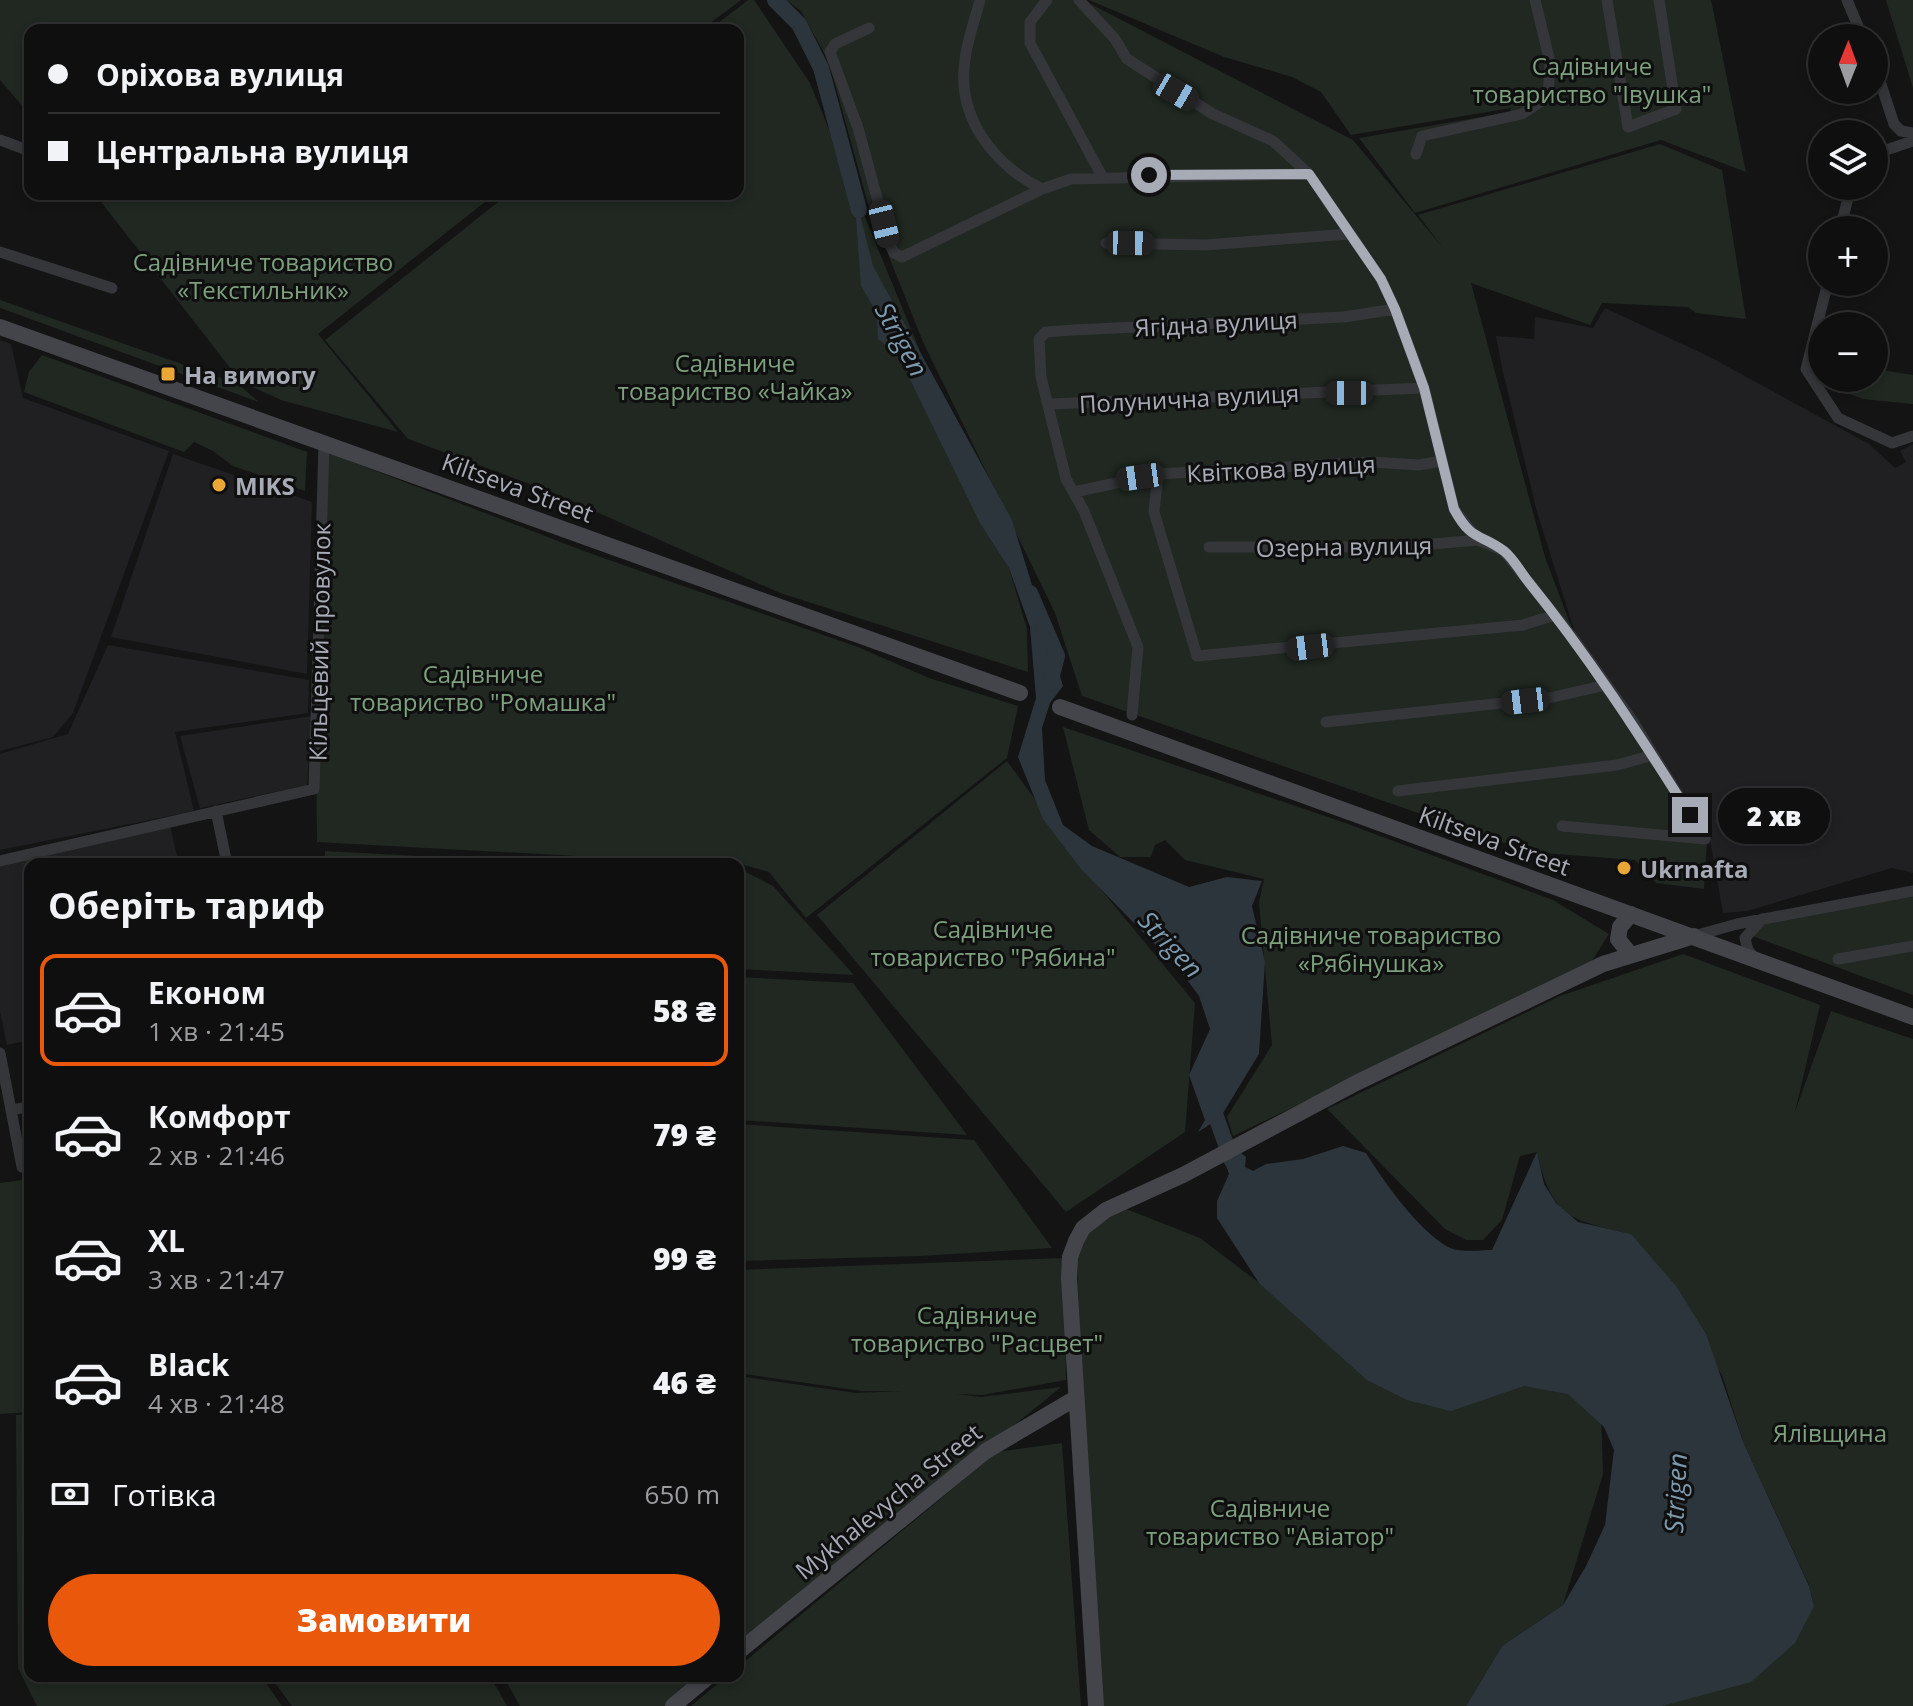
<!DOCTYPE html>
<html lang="uk">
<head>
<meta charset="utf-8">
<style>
	:root { --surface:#0f0f10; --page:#1d1d1e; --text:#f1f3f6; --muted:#9b9c9f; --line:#2f2f30; --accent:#ea580c }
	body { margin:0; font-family:"Open Sans",sans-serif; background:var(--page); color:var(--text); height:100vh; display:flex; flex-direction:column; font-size:30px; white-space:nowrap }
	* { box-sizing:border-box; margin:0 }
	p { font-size:26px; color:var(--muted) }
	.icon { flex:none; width:44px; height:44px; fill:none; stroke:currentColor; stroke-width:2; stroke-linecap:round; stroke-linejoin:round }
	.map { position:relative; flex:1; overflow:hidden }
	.details { position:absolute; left:24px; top:858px; width:720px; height:824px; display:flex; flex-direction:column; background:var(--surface); border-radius:16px; box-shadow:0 4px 12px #0003,0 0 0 2px var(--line) }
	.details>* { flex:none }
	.top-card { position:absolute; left:24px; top:24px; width:720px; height:176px; border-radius:16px; box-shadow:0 4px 12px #0003,0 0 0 2px var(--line); display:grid; align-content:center; height:176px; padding:0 24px; background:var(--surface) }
	.needle { width:52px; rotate:1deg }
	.tools { position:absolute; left:1808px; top:24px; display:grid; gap:16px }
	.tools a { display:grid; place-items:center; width:80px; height:80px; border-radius:50%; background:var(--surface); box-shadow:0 4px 12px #0003,0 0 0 2px var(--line); font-size:40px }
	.end { position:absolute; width:36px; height:36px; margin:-18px; border:10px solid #a6abb5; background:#111; box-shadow:0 0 0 4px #111 }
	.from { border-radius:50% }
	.bubble { position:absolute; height:56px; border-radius:28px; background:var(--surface); box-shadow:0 4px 12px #0003,0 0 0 2px var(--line); font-size:26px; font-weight:800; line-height:56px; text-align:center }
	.car { position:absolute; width:24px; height:48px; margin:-24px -12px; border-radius:10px; box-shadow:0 0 6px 2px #0007; background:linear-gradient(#222 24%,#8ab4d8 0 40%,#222 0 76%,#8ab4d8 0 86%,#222 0) }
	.top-card b { display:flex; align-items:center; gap:28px; height:76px; font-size:30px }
	.top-card b+b { border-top:2px solid var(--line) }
	.top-card i { width:20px; height:20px; background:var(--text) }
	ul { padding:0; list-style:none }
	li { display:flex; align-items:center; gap:24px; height:112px; margin:0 16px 12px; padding:0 8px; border:4px solid transparent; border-radius:16px }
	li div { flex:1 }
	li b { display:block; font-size:30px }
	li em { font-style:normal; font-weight:800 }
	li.active { border-color:var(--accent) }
	li>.icon { width:72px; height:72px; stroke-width:1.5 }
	h2 { padding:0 24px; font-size:36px; line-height:96px }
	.pay { display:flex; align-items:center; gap:20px; height:88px; padding:0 24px; font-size:30px }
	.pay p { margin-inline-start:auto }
	.button { display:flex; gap:16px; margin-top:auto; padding:16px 24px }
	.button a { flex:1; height:92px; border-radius:48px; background:var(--accent); color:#fff; font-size:32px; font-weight:800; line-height:92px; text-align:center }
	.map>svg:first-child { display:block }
</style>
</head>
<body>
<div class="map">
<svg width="1913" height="1706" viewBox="0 0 1913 1706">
	<rect width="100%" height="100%" fill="#141415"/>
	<path fill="#202022" d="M 1605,308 L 1710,357 L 1869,444 L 1895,468 L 1906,462 L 1900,451 L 1913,444 L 1913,873 L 1892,868 L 1747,911 L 1723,913 L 1710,840 L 1576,636 L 1537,512 L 1502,368 L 1496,336 L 1534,339 L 1535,317 L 1593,328 Z
		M 0,340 L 11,344 L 23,398 L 169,451 L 73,713 L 53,737 L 0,751 Z
		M 173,454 L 312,502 L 307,674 L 111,637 Z
		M 108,645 L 309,680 L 308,713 L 175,732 L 194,811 L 0,850 L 0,754 L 68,734 Z
		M 312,716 L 307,785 L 200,808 L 180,736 Z
		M 170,826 L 179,864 L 30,864 L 30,1040 L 7,1045 L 0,1011 L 0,866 Z"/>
	<path fill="#202821" d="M 0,0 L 741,0 L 701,30 L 30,30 L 30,115 L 0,80 Z
		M 748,0 L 754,0 L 810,83 L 1009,568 L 1027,629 L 1028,672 L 780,593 L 549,491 L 408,439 L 325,340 L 508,194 L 738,194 L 738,30 L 709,30 Z
		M 786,0 L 1083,0 L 1353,140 L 1443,248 L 1418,215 L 1660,144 L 1722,170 L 1746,319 L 1696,313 L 1688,307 L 1602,303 L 1590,325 L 1471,283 L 1545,557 L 1575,637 L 1707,840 L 1704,889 L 1656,883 L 1635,860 L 1530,852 L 1082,696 L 1055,613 L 923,342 L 868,204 L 829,62 L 801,11 Z
		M 1089,0 L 1711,0 L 1746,172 L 1661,140 L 1415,213 L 1359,138 L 1510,112 L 1511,108 L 1351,135 L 1321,92 L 1292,77 L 1224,57 Z
		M 1886,0 L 1913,0 L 1913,88 Z
		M 95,194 L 495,194 L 318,334 L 398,432 L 281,400 L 241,382 Z
		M 0,300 L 238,384 L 259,402 L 0,308 Z
		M 42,355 L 307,452 L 305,491 L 233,466 L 213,451 L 194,442 L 184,452 L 24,392 L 29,372 Z
		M 1874,369 L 1913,375 L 1913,404 L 1863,399 L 1830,387 L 1824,378 L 1874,378 Z
		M 321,450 L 592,554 L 858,647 L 929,678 L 1018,706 L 1007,758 L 806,918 L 769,872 L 744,865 L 317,842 L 315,656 Z
		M 1063,727 L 1337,820 L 1553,900 L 1609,934 L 1590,964 L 1233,1136 L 1227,1117 L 1272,1045 L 1259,902 L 1264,879 L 1185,860 L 1165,840 L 1155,845 L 1151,857 L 1120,857 L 1089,830 Z
		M 1007,761 L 1098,886 L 1195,1003 L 1185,1132 L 1066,1212 L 817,915 Z
		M 325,851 L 546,863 L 581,864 L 325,864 Z
		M 738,868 L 773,886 L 854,975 L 738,969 Z
		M 1913,893 L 1913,995 L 1747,934 L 1762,919 Z
		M 1683,954 L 1820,1005 L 1795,1112 L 1831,1011 L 1913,1039 L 1913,1706 L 1662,1706 L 1814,1606 L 1809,1585 L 1744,1444 L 1722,1375 L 1631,1234 C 1570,1220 1552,1218 1537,1152 L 1520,1156 L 1502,1220 L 1483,1240 L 1466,1240 L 1445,1229 L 1327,1109 L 1560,996 Z
		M 738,977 L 853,983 L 967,1135 L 738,1120 Z
		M 738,1124 L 974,1140 L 1052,1248 L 921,1256 L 738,1261 Z
		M 30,1179 L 30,1412 L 0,1414 L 0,1183 Z
		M 1116,1205 L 1200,1238 L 1366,1364 L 1556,1380 L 1601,1414 L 1603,1474 L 1563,1605 L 1502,1646 L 1466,1706 L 1096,1706 L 1076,1241 Z
		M 1065,1258 L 1066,1380 L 982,1395 L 957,1394 L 981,1397 L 1061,1387 L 738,1650 L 738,1376 L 856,1393 L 902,1391 L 861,1391 L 738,1373 L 738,1270 Z
		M 30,1414 L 30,1676 L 261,1676 L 282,1706 L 37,1706 L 18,1668 L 16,1415 Z
		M 1062,1443 L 1081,1706 L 691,1706 L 727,1676 L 738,1676 L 738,1667 L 997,1452 Z
		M 270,1676 L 490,1676 L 507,1706 L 292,1706 Z
		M 503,1676 L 706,1676 L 668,1706 L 520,1706 Z"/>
	<path fill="#2c353b" d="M 854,191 L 873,266 L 1012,520 L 1063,686 L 1050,703 L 1042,728 L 1045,780 L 1063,825 L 1092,846 L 1189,887 L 1227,877 L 1262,881 L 1252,906 L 1265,962 L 1259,1054 L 1220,1118 L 1198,1132 L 1205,1120 L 1189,1075 L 1210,1029 L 1199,996 L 1179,969 L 1081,869 L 1043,819 L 1018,757 L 1036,698 L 1030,627 L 1009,568 L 980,523 L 899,357 L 878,339 L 877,313 L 861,286 Z
		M 1343,1146 L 1366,1153 C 1384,1182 1418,1230 1448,1247 C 1459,1253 1480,1250 1492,1250 L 1537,1152 L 1544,1184 L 1556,1203 L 1578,1222 L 1631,1234 L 1676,1286 L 1706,1334 L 1744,1444 L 1809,1586 L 1814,1606 L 1795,1643 L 1751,1682 L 1662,1706 L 1466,1706 L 1502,1646 L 1563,1605 L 1586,1566 L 1605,1525 L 1614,1450 L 1604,1427 L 1568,1394 L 1524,1386 L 1451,1411 L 1407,1400 L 1367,1380 L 1259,1283 L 1217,1218 L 1217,1201 L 1229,1174 L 1224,1160 L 1240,1152 L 1246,1157 L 1245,1167 L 1253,1171 L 1266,1164 L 1303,1159 Z"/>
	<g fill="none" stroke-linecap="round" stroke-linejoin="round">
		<path stroke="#2c353b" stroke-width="16" d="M 775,0 L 799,24 L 821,68 L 859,210
			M 1030,593 L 1057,656 L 1050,683
			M 1210,1100 L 1232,1161"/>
		<path stroke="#35363a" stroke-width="11" d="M 980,0 C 975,20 967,40 965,60 C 956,117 994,165 1042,189
			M 1047,0 L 1030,22 L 1030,43 L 1103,178
			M 1079,0 L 1115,39 L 1127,59 L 1213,114 L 1273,141 L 1309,174 L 1381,279 L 1395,309 L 1424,388 L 1454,509 L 1478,540 L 1504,551 L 1573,638 L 1632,720 L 1705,839
			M 1607,0 L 1628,127 L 1676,109 L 1659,0
			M 1847,0 L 1863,38
			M 869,28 L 835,44 L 830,52 L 858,128 L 889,242 L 894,253 L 902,257 L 1042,189 L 1071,179 L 1309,174
			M 1874,63 L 1894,124 L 1901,131 L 1913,133
			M 0,140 L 30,151
			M 1416,154 L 1422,136 L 1522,114 L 1548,97 L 1550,62 L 1535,0
			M 1874,154 L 1913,141
			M 1840,230 L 1851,186
			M 1106,243 L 1205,245 L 1349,234
			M 0,252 L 112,288
			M 1828,282 L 1806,369 L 1838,418 L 1892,443 L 1913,436
			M 1051,404 L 1424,388
			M 1158,474 L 1154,512 L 1197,656 L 1523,625 L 1555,615
			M 1074,492 L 1158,474 L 1371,462 L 1419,465 L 1442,461
			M 1209,547 L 1399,547 L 1478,540
			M 1132,715 L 1138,647 L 1084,511 L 1066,479 L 1041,377 L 1039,339 L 1046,332 L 1073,330 L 1344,317 L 1395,309
			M 1326,722 L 1549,698 L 1606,685
			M 1398,791 L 1617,765 L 1653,755
			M 216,811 L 227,864
			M 1562,826 L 1705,839
			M 0,861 L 314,789 L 324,443
			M 1694,936 L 1737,924 L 1913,891
			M 1838,959 L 1913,946
			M 1756,960 L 1748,950 L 1745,938 L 1762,919
			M 0,1053 L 22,1167
			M 13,1110 L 30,1106"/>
		<path stroke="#43454a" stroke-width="16" d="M 0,327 L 1020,693
			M 1060,707 L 1913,1017
			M 1630,954 L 1618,939 L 1620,927 L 1631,914
			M 738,1652 L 986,1451 L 1076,1398
			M 673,1706 L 709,1676
			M 1096,1706 L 1069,1278 L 1070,1257 L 1076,1241 L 1083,1228 L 1106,1210 L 1183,1175 L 1356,1083 L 1603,964 L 1694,936"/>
	</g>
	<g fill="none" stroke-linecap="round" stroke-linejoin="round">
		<path stroke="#a6abb5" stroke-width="10" d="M 1149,175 L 1309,174 L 1381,279 L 1395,309 L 1424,388 L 1454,509 C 1472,542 1480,533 1504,551 C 1513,558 1520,571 1527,580 C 1587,654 1639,734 1690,815"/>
	</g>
	<g fill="#eba736" stroke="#0f0f10" stroke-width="3">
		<rect x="160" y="366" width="16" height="16" rx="4"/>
		<circle cx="219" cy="485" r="8"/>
		<circle cx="1624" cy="868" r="8"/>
	</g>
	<g text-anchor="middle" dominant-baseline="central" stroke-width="6" stroke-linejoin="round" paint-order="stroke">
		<g font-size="24" fill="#7da07e" stroke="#0f0f10">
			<text x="1592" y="65">Садівниче<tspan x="1592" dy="28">товариство "Івушка"</tspan></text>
			<text x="263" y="261">Садівниче товариство<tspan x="263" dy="28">«Текстильник»</tspan></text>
			<text x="735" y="362">Садівниче<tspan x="735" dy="28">товариство «Чайка»</tspan></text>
			<text x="483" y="673">Садівниче<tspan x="483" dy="28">товариство "Ромашка"</tspan></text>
			<text x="993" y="928">Садівниче<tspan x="993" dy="28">товариство "Рябина"</tspan></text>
			<text x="1371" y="934">Садівниче товариство<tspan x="1371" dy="28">«Рябінушка»</tspan></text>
			<text x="977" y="1314">Садівниче<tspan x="977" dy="28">товариство "Расцвет"</tspan></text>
			<text x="1830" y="1432">Ялівщина</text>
			<text x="1270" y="1507">Садівниче<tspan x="1270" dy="28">товариство "Авіатор"</tspan></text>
		</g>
		<g font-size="24" fill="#a6abb5" stroke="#0f0f10">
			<text transform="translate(1216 323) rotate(-3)">Ягідна вулиця</text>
			<text transform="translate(1189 398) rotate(-3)">Полунична вулиця</text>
			<text transform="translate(1281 468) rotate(-3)">Квіткова вулиця</text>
			<text transform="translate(518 487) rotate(20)">Kiltseva Street</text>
			<text transform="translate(1344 546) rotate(-1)">Озерна вулиця</text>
			<text transform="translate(319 642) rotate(-89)">Кільцевий провулок</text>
			<text transform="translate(1495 840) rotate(20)">Kiltseva Street</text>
			<text transform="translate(888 1501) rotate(-39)">Mykhalevycha Street</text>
		</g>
		<g font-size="24" font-weight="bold" fill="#a6abb5" stroke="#0f0f10" text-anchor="start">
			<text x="184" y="374">На вимогу</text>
			<text x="235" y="485">MIKS</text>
			<text x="1640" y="868">Ukrnafta</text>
		</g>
		<g font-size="26" font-style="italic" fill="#7e9aaf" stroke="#0f0f10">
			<text transform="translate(902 339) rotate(61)">Strigen</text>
			<text transform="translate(1171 944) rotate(47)">Strigen</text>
			<text transform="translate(1675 1493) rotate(-87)">Strigen</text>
		</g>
	</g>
</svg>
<div class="tools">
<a><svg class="needle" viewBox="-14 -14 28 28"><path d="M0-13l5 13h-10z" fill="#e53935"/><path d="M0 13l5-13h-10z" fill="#9b9c9f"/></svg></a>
<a><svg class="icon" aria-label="layers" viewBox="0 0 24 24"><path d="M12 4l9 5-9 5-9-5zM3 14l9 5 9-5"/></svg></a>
<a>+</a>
<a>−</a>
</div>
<i class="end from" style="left:1149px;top:175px"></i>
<i class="end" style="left:1690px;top:815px"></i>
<div class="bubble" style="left:1718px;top:788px;width:112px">2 хв</div>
<i class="car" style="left:1176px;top:92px;rotate:120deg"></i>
<i class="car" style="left:884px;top:224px;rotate:166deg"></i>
<i class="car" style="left:1130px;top:243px;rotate:91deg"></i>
<i class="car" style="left:1349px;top:393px;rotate:270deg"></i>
<i class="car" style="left:1140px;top:477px;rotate:262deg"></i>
<i class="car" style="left:1310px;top:647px;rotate:263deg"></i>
<i class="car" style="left:1525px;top:701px;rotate:263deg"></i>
<div class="top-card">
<b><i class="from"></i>Оріхова вулиця</b>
<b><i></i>Центральна вулиця</b>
</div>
<section class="details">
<h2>Оберіть тариф</h2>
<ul>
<li class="active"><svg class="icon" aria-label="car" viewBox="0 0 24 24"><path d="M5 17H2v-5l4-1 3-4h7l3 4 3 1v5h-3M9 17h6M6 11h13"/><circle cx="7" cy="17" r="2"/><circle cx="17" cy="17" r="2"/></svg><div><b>Економ</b><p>1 хв · 21:45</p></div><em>58 ₴</em></li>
<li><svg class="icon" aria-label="car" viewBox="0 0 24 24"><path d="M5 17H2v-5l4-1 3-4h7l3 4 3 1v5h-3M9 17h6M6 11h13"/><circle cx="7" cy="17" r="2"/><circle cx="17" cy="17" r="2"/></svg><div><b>Комфорт</b><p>2 хв · 21:46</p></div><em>79 ₴</em></li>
<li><svg class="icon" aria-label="car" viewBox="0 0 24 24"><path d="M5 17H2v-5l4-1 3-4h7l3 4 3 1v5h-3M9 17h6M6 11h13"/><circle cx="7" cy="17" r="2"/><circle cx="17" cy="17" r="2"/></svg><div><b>XL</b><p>3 хв · 21:47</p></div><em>99 ₴</em></li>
<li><svg class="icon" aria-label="car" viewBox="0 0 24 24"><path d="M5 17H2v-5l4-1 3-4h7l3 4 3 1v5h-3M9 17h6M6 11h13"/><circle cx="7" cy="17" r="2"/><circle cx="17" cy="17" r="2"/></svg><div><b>Black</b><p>4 хв · 21:48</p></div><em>46 ₴</em></li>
</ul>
<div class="pay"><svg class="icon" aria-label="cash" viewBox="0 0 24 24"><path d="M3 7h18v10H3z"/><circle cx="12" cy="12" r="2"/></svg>Готівка<p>650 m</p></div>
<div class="button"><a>Замовити</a></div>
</section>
</div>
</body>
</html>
